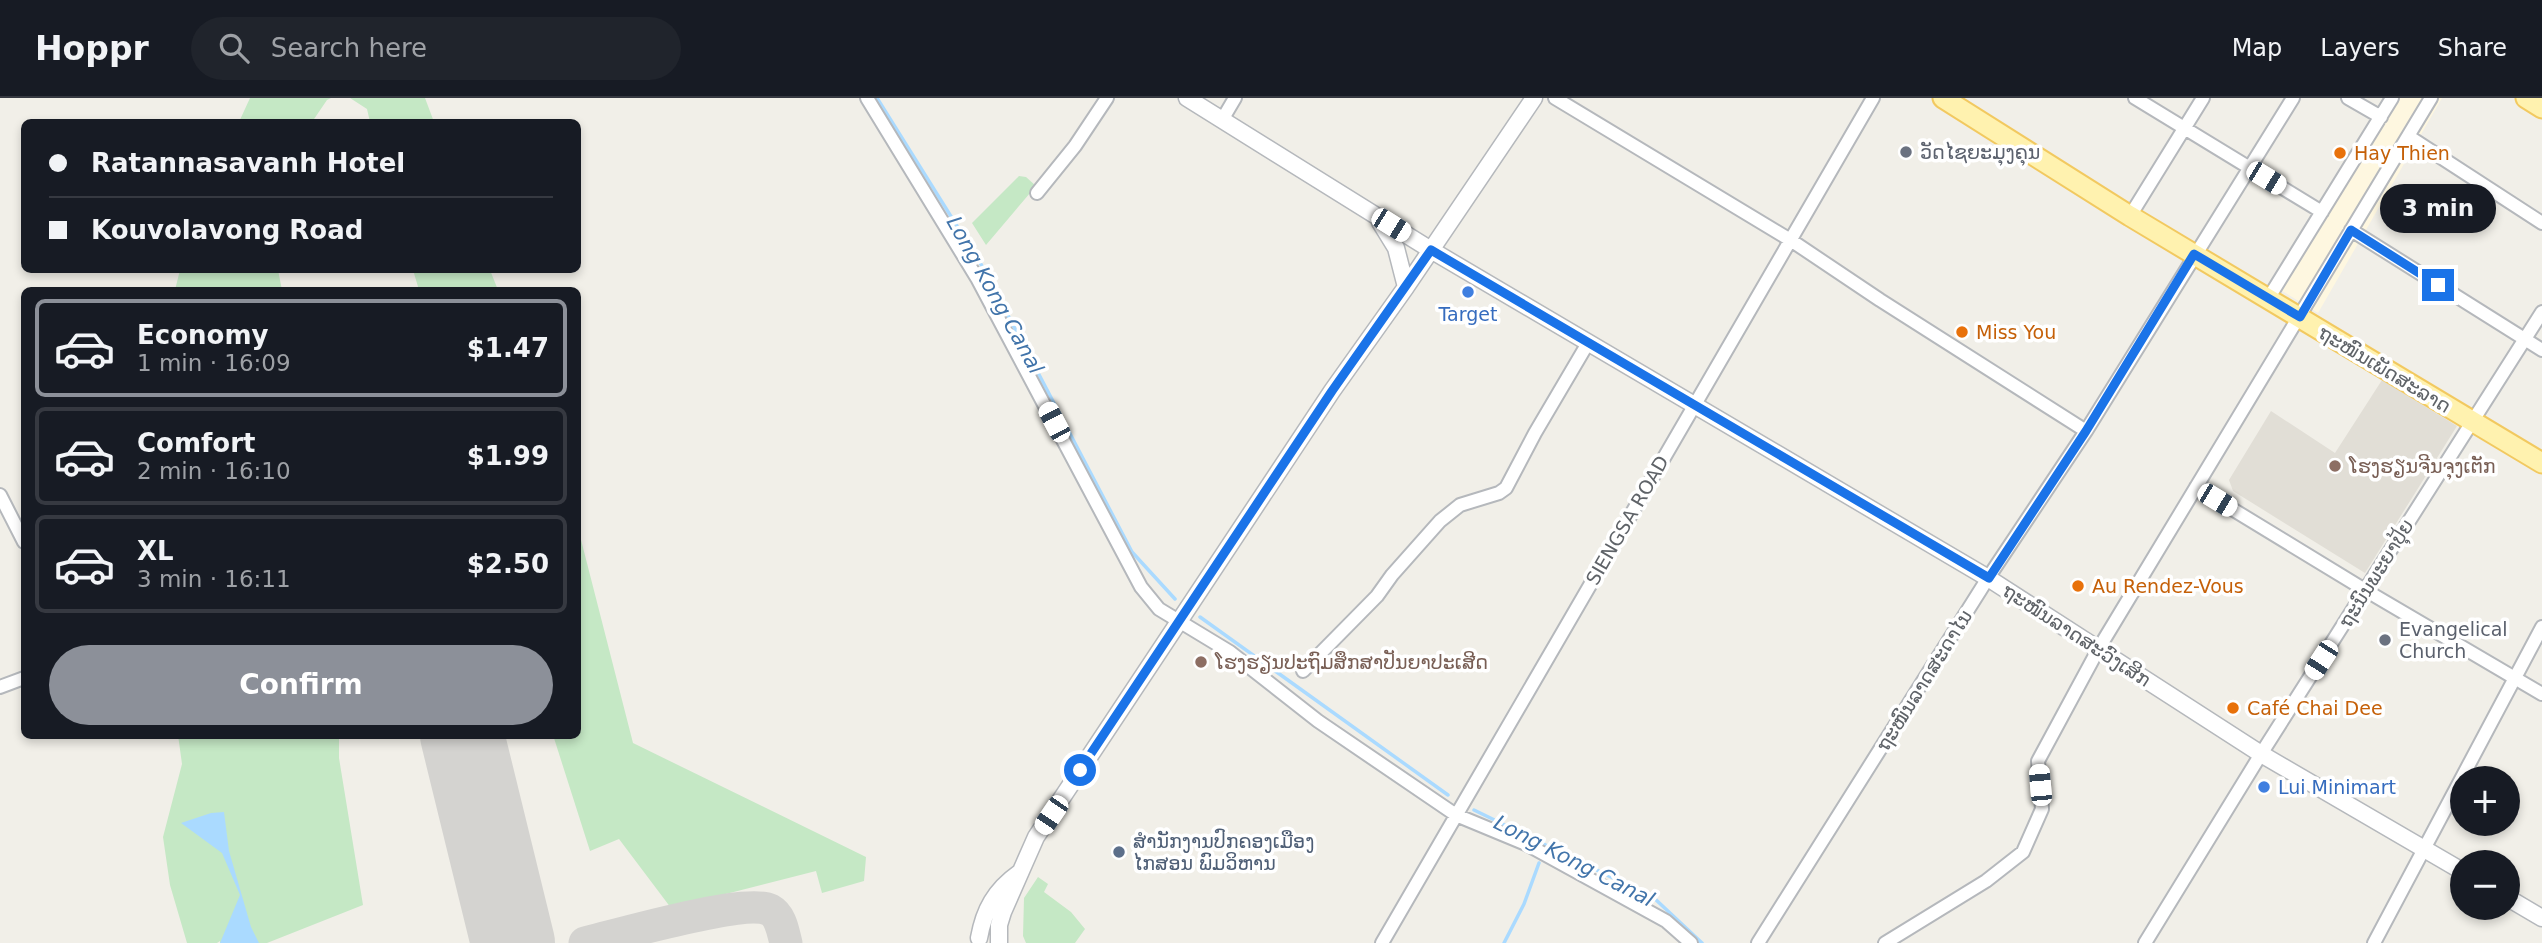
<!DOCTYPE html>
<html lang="en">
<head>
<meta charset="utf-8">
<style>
	:root { --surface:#171b24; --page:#20242c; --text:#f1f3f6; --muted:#9ea1a6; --line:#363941; --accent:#8c9099 }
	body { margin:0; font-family:"DejaVu Sans","Noto Sans Lao",sans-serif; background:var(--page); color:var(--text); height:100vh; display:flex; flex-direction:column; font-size:26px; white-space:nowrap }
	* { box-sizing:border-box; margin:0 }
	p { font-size:23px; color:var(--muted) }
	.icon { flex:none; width:38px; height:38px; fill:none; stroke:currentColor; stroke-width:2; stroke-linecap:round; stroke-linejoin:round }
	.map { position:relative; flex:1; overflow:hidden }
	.sheet { position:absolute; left:21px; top:189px; width:560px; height:452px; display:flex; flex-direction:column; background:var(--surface); border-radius:10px; box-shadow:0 4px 10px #0003 }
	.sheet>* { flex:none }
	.hud { position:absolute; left:21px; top:21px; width:560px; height:154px; border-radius:10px; box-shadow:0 4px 10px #0003; display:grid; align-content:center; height:154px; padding:0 28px; background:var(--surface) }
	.controls { position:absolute; left:2450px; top:668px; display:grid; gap:14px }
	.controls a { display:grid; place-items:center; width:70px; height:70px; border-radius:50%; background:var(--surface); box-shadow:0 4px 10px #0003; font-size:35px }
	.end { position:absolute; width:32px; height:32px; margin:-16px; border:9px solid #1a73e8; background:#fff; box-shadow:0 0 0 4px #fff }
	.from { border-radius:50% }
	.bubble { position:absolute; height:49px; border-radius:24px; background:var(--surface); box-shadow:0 4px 10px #0003; font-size:23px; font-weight:600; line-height:49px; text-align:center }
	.car { position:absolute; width:21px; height:42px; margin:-21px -10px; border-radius:9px; box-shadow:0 0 5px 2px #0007; background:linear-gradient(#fff 24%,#345 0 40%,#fff 0 76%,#345 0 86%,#fff 0) }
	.hud b { display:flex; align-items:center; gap:24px; height:66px; font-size:26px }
	.hud b+b { border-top:2px solid var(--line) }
	.hud i { width:18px; height:18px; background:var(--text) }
	ul { padding:12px 0 0; list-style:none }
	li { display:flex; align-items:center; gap:21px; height:98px; margin:0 14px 10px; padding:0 14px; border:4px solid var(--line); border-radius:10px }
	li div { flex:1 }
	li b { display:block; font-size:26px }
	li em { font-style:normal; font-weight:600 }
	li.active { border-color:var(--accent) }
	li>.icon { width:63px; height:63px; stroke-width:1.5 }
	.primary-button { display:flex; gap:14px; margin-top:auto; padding:14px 28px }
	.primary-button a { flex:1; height:80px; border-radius:42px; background:var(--accent); color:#fff; font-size:28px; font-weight:600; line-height:80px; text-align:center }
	header { display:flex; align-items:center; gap:42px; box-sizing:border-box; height:98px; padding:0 35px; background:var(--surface); border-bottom:2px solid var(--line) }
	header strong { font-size:33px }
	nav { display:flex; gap:38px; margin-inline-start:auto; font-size:24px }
	.search { width:490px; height:63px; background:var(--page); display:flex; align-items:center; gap:18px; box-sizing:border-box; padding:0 24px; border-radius:38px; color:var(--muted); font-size:26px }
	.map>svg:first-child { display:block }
</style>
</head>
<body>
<header>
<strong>Hoppr</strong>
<div class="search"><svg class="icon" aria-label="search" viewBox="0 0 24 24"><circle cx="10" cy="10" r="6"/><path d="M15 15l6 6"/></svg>Search here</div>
<nav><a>Map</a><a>Layers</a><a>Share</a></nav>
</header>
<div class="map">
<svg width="2542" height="845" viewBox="0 0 2542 845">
	<rect width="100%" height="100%" fill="#f1efe8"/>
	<path fill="#fef7e0" d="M 2386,0 L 2442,0 L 2318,215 L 2274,188 Z"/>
	<path fill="#e1ded6" d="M 2382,282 L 2457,328 L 2365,475 L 2233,393 L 2229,382 L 2271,313 L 2335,355 Z"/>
	<path fill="#c5e8c5" d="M 250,0 L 331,0 L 327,2 L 312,24 L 239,24 Z
		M 350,0 L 425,0 L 434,24 L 370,24 L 367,11 Z
		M 1019,78 L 1026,79 L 1036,88 L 986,147 L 972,125 Z
		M 180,172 L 278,172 L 282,192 L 175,192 Z
		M 413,172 L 490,172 L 498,192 L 419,192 Z
		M 578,430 L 633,645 L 866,759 L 864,783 L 822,795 L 816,773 L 671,810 L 619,741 L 590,753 L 553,637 L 578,637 Z
		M 178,637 L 339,637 L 339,660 L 363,807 L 267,845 L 220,845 L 220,843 L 217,845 L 187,845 L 170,787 L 163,739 L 182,666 Z
		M 1038,779 L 1048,786 L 1044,794 L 1071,814 L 1085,831 L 1075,845 L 1026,845 L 1023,838 L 1024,800 Z"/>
	<path fill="#aadaff" d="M 224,714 L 229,753 L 251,829 L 259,845 L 220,845 L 240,797 L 222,755 L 181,725 L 211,715 Z"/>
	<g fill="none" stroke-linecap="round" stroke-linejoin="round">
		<path stroke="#aadaff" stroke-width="3.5" d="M 877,0 L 982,168 L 1132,454 L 1175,501
			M 1200,519 L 1448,697
			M 1474,712 L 1654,800 L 1702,845
			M 1504,845 L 1524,806 L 1539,765"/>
		<path stroke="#d4d3d0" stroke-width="33" d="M 585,845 C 617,837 746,800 770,812 C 781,818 783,834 786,845"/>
		<path stroke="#d4d3d0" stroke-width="84" d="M 462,637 L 513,845"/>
		<g stroke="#b5b8bc" stroke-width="16">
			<path id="minor" d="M 867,0 L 977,180 L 1141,489 L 1159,511 L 1230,554 L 1318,623 L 1456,717 L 1526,746 L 1666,823 L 1691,845
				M 1555,0 L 1792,143 L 1880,202 L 2086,333
				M 2135,0 L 2322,114
				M 2348,0 L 2381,19
				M 1222,22 L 1235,0
				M 2408,38 L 2542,125
				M 1037,95 L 1075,48 L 1107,0
				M 2130,118 L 2203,0
				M 2351,132 L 2542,252
				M 2268,201 L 2392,0
				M 2196,389 L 2365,492 L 2542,596
				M 0,397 L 24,444
				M 1303,573 L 1377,498 L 1392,477 L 1440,423 L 1460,407 L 1499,395 L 1506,390 L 1535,335 L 1588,245
				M 0,589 L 24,580
				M 1382,845 C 1545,563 1711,282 1873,0
				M 1758,845 L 1988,480 L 2086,333 L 2293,0
				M 1885,845 L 1986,783 L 2023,754 L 2042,711 L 2038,663 L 2099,550 L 2431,0
				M 2145,845 L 2261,656 L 2542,214
				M 2374,845 L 2542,529"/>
		</g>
		<g stroke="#b5b8bc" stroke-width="19">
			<path id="tertiary" d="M 1187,0 L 1431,152 L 1988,480 L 2261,656 L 2462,773
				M 1380,124 L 1396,150 L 1406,189
				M 2508,800 L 2542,820
				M 979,840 C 984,812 995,792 1019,775
				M 999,845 L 999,827 L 1003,814 L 1036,739 L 1332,293 L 1406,189 L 1534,0"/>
		</g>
		<g stroke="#f2c960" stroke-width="23">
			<path id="primary" d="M 1943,0 L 2130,118 L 2542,365
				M 2526,0 L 2542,10"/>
		</g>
		<use href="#minor" stroke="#fff" stroke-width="12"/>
		<use href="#tertiary" stroke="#fff" stroke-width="16"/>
		<use href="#primary" stroke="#fff2af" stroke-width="19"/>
	</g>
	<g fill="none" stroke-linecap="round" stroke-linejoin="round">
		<path stroke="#1a73e8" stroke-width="9" d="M 1080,672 L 1332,293 L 1431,152 L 1989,480 L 2086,333 L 2194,156 L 2300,219 L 2351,132 L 2438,187"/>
	</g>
	<g fill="#6b7280" stroke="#fff" stroke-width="2.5">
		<circle cx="1906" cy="54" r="7"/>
		<circle cx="2385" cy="542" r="7"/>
	</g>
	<g fill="#e8710a" stroke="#fff" stroke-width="2.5">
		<circle cx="2340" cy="55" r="7"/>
		<circle cx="1962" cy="234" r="7"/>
		<circle cx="2078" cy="488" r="7"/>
		<circle cx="2233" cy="610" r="7"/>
	</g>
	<g fill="#3f7fe0" stroke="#fff" stroke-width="2.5">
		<circle cx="1468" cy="194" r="7"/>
		<circle cx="2264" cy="689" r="7"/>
	</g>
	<g fill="#8d6e63" stroke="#fff" stroke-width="2.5">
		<circle cx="2335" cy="368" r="7"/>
		<circle cx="1201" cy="564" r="7"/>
	</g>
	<circle fill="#5c6f8a" stroke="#fff" stroke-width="2.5" cx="1119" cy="754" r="7"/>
	<g text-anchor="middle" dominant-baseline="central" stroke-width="7" stroke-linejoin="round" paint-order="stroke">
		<g font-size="19" fill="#5b616d" stroke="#fff" text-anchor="start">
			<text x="1920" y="54">ວັດໄຊຍະມຸງຄຸນ</text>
			<text x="2399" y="531">Evangelical<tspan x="2399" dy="22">Church</tspan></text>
		</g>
		<g font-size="19" fill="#c56008" stroke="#fff" text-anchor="start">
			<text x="2354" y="55">Hay Thien</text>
			<text x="1976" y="234">Miss You</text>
			<text x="2092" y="488">Au Rendez-Vous</text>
			<text x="2247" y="610">Café Chai Dee</text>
		</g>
		<g font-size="19" fill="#366cbe" stroke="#fff">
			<text x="1468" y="216">Target</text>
			<text x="2278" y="689" text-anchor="start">Lui Minimart</text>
		</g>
		<g font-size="19" fill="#5f6368" stroke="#fff">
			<text transform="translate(2385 271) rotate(31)">ຖະໜົນເພັດສະລາດ</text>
			<text transform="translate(1627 422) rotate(-60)">SIENGSA ROAD</text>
			<text transform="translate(2376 475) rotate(-58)">ຖະນົນພະຍາປຸ້ຍ</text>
			<text transform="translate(2077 537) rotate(33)">ຖະໜົນລາດສະວົງເສິກ</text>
			<text transform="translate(1924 582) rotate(-58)">ຖະໜົນລາດສະດາໄນ</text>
		</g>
		<g font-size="19" fill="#785e54" stroke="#fff" text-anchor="start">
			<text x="2349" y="368">ໂຮງຮຽນຈີນຈຸງເຕັກ</text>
			<text x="1215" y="564">ໂຮງຮຽນປະຖົມສຶກສາປັນຍາປະເສີດ</text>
		</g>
		<g font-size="19" fill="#4e5e75" stroke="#fff" text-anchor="start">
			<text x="1133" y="743">ສຳນັກງານປົກຄອງເມືອງ<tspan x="1133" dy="22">ໄກສອນ ພົມວິຫານ</tspan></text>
		</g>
		<g font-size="21" font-style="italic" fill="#4174aa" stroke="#fff">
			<text transform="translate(995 197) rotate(61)">Long Kong Canal</text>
			<text transform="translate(1574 763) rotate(27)">Long Kong Canal</text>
		</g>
	</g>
</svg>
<div class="controls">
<a>+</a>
<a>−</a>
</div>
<i class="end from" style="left:1080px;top:672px"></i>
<i class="end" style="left:2438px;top:187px"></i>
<div class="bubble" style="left:2380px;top:86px;width:116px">3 min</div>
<i class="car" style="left:2266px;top:80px;rotate:121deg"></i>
<i class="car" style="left:1391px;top:127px;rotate:122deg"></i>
<i class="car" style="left:1054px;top:324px;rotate:332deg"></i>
<i class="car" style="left:2217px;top:402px;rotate:121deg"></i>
<i class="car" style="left:2321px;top:562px;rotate:213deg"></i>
<i class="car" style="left:2040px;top:687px;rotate:355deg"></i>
<i class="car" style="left:1051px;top:717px;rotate:214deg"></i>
<div class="hud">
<b><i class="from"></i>Ratannasavanh Hotel</b>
<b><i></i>Kouvolavong Road</b>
</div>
<section class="sheet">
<ul>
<li class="active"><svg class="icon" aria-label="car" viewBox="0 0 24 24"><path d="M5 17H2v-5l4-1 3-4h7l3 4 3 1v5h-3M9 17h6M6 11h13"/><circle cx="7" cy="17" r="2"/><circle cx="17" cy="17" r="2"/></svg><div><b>Economy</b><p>1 min · 16:09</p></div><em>$1.47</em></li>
<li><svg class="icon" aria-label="car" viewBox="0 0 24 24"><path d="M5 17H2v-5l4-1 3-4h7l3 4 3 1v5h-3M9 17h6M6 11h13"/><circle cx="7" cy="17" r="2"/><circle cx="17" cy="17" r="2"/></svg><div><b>Comfort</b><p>2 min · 16:10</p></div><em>$1.99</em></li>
<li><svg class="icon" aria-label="car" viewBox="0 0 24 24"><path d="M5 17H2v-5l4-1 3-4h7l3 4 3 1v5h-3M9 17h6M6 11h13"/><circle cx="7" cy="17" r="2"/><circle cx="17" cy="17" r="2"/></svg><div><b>XL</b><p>3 min · 16:11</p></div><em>$2.50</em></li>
</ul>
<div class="primary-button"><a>Confirm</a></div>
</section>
</div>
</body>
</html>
